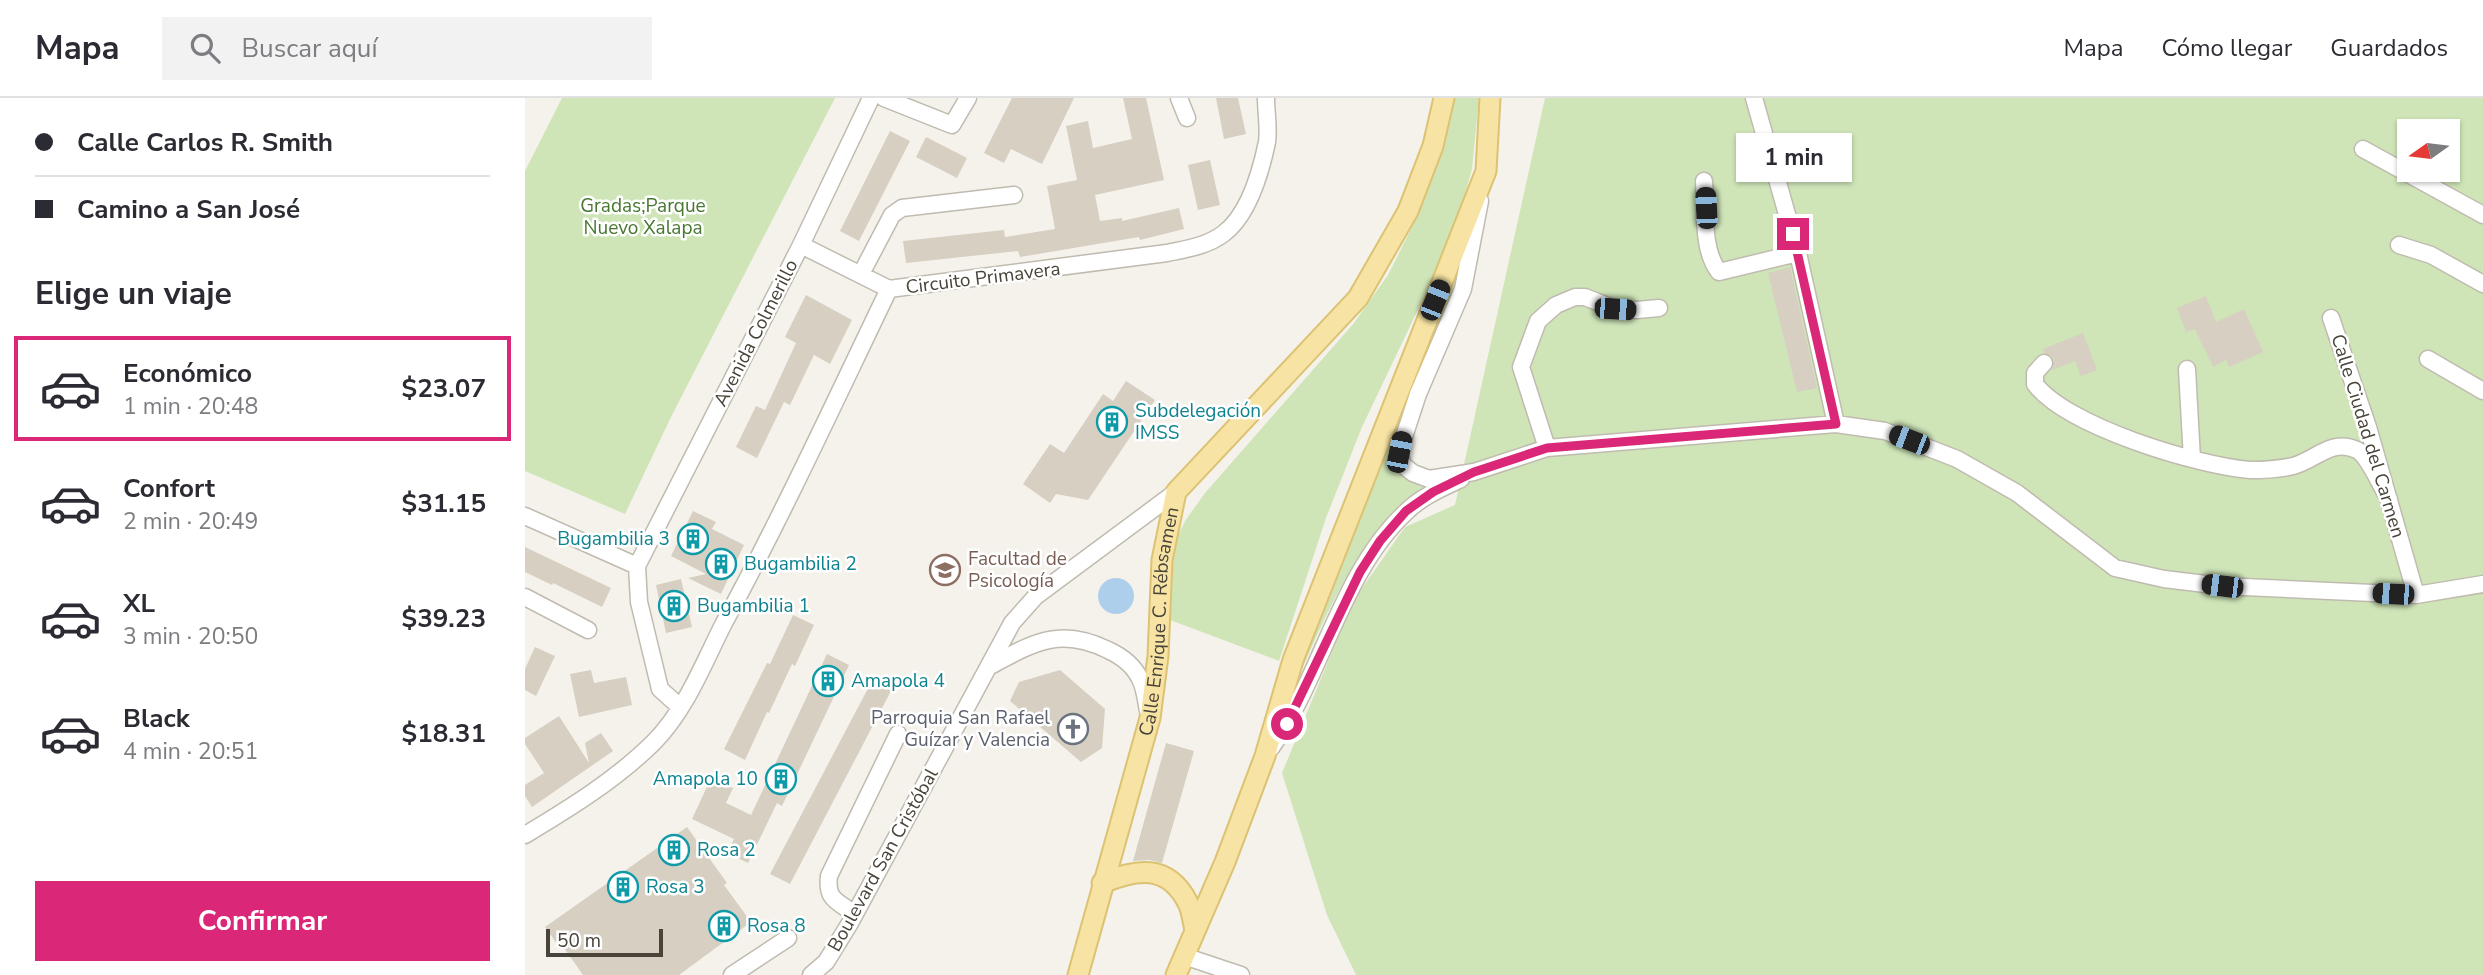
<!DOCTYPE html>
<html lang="es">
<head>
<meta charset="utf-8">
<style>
	:root { --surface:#fff; --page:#f2f2f3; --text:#2b2b33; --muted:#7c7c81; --line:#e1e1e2; --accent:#db2777 }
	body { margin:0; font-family:"Nunito Sans",sans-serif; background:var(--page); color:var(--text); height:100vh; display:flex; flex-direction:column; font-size:26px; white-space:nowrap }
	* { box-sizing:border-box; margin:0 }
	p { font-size:23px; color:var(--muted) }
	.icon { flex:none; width:38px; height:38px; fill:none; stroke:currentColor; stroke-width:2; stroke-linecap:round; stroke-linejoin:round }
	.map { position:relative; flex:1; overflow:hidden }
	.sheet { display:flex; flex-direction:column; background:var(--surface); width:525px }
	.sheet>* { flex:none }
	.hud { display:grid; align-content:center; height:154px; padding:0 35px; background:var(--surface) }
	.needle { width:46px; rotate:256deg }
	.tools { position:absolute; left:1872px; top:21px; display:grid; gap:14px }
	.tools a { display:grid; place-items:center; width:63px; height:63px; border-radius:0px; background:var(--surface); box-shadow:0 2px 5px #0004; font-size:35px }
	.scale { position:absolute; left:21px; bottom:18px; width:117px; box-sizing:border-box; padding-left:7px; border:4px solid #49443a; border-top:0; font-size:19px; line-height:24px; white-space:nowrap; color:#49443a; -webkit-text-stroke:5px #fff; paint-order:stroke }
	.end { position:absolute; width:32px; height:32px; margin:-16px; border:9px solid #db2777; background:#fff; box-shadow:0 0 0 4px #fff }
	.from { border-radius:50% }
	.bubble { position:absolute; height:49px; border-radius:0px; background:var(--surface); box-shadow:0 2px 5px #0004; font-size:23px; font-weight:700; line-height:49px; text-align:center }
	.car { position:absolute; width:21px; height:42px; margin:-21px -10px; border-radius:9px; box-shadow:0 0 5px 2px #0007; background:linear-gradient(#222 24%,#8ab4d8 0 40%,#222 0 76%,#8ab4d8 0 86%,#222 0) }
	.hud b { display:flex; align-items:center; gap:24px; height:66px; font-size:26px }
	.hud b+b { border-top:2px solid var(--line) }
	.hud i { width:18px; height:18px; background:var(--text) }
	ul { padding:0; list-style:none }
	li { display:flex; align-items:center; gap:21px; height:105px; margin:0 14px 10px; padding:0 21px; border:4px solid transparent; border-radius:0px }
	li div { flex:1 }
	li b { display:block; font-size:26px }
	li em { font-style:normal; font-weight:700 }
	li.selected { border-color:var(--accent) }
	li>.icon { width:63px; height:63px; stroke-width:1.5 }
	h2 { padding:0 35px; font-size:32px; line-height:84px }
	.button { display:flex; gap:14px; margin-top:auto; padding:14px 35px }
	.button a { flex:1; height:80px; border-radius:0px; background:var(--accent); color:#fff; font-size:28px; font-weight:700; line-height:80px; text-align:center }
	header { display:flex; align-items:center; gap:42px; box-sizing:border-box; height:98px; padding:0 35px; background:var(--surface); border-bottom:2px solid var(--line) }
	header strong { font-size:33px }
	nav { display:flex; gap:38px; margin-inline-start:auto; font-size:24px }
	.search { width:490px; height:63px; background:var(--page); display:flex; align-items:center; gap:18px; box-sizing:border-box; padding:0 24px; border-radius:0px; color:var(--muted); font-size:26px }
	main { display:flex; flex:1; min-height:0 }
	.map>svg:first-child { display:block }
</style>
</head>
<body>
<header>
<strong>Mapa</strong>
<div class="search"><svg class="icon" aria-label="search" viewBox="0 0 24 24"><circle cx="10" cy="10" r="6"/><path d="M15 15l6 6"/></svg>Buscar aquí</div>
<nav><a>Mapa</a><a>Cómo llegar</a><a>Guardados</a></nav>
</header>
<main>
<section class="sheet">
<div class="hud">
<b><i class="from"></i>Calle Carlos R. Smith</b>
<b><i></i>Camino a San José</b>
</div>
<h2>Elige un viaje</h2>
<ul>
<li class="selected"><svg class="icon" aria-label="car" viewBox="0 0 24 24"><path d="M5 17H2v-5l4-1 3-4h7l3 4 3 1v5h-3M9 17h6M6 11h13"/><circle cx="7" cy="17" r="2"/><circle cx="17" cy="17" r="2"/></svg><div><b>Económico</b><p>1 min · 20:48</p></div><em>$23.07</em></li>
<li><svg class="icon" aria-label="car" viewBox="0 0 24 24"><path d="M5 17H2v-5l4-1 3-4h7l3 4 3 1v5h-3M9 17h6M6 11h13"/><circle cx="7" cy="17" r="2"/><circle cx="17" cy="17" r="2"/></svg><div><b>Confort</b><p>2 min · 20:49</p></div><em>$31.15</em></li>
<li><svg class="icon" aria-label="car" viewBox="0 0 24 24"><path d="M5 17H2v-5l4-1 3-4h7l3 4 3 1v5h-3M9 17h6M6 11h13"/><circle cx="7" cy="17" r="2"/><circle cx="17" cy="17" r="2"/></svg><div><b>XL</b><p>3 min · 20:50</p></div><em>$39.23</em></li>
<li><svg class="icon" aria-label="car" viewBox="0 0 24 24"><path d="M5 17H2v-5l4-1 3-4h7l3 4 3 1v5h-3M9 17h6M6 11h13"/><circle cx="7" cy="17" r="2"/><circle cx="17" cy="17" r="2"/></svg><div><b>Black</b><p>4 min · 20:51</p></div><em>$18.31</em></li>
</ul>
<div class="button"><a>Confirmar</a></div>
</section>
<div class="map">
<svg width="1958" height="877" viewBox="0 0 1958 877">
	<rect width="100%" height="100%" fill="#f5f2ec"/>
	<path fill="#cfe5b8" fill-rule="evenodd" d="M 37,0 L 310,0 L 146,319 L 100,416 L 0,373 L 0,73 Z
		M 929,0 L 954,0 L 947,71 L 929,136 L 837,329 L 801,420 L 754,563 L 645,522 L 649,446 L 660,423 L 680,395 L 829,225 L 863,177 L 893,117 L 919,51 Z
		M 1020,0 L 1958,0 L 1958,877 L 831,877 L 802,817 L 757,675 L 828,503 L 880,429 L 930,407 ZM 1885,33 L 1923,33 L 1923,72 L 1885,72 Z
		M 944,124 L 932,180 L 866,350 C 869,372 881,380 900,390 C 883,405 863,420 849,438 C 807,493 781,562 755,626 L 766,589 Z"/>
	<path fill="#aecfec" d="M573 498a18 18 0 1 1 36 0a18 18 0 1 1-36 0Z"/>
	<path fill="#d6cfc2" d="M 487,0 L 549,0 L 517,66 L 486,51 L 479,65 L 459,55 Z
		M 598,0 L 621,0 L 639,82 L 570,97 L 575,123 L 597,120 L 597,123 L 654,110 L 659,131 L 615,142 L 614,139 L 495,159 L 493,153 L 381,165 L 378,143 L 479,132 L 480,139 L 530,131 L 522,88 L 552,82 L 541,28 L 563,23 L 568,50 L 607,41 Z
		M 691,0 L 713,0 L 721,36 L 699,41 Z
		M 365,33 L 385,43 L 334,143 L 315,133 Z
		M 401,39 L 442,60 L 432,80 L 391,59 Z
		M 685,62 L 695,107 L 673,112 L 663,67 Z
		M 1265,169 L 1292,290 L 1272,294 L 1243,175 Z
		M 281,197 L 327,222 L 305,266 L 289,257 L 265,307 L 259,304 L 232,360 L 211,349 L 231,308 L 240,312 L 271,245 L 260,239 Z
		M 1681,198 L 1691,224 L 1719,211 L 1738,254 L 1704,269 L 1701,262 L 1688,269 L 1670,231 L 1661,234 L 1652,210 Z
		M 1558,235 L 1572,272 L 1556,278 L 1550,263 L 1527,272 L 1529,261 L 1525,257 L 1519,255 L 1518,251 Z
		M 601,283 L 630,302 L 563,402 L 531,396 L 525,405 L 498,386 L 525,346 L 539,355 L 578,296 L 588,303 Z
		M 168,413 L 191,424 L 187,431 L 219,447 L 196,496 L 163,480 L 181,476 L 146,458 Z
		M 0,449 L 86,490 L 77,509 L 28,485 L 27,487 L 0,474 Z
		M 156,481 L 167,529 L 141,535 L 131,487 Z
		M 268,517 L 289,527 L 270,568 L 267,566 L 244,615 L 242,614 L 220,662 L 199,651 L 242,565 L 245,566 Z
		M 10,549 L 30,558 L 11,598 L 0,592 L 0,571 Z
		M 302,556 L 324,567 L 257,708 L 252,705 L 223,765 L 202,755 L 209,741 L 167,721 L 186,680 L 208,690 L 201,705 L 226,717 Z
		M 66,572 L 69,585 L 101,579 L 107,607 L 54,619 L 45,576 Z
		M 535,572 L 580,611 L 577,650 L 556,664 L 485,603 L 494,584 Z
		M 348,581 L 367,591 L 265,786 L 245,776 Z
		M 34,618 L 64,665 L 60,645 L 76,635 L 88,653 L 7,709 L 0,698 L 0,687 L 19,675 L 0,646 L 0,640 Z
		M 641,645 L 669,653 L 637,765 L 625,762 L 608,763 Z
		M 162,729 L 202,785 L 199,787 L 226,824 L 154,877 L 58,877 L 37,847 L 34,849 L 20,829 Z"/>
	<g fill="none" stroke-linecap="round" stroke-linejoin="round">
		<g stroke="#c0bbaf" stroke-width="19">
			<path id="minor" d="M 359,0 L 427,27 L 443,0
				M 654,0 L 662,20
				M 1229,0 L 1273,155 L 1311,326
				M 1838,51 L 1958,117
				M 1179,83 C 1181,111 1176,151 1194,174 L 1273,155
				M 955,103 L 938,191 L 893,296 L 874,354 L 878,367 L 888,375 L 904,381 L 949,374 L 1022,350 L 1311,326 L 1360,333 L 1432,361 L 1492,395 L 1590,470 L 1639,481 L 1697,488 L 1891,497 L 1958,486
				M 276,147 L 364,191
				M 1874,147 L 1906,157 L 1958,186
				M 336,176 L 367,117 L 377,110 L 489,97
				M 364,191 L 642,155 C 661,151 682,148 698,136 C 724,117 736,73 742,44 C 744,30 741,14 741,0
				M 1806,220 L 1843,329 L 1891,497
				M 1903,261 L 1958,293
				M 1519,265 L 1510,275 L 1510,286 C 1541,328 1673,368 1725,372 C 1738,372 1755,371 1768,368 C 1791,362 1806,340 1832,352 C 1844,358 1855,388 1864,401
				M 1662,271 L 1667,361
				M 1022,350 L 996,269 L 1013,223 L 1031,207 L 1050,199 L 1060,199 L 1090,211 L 1112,212 L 1134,210
				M 0,418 L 112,468
				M 112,468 L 276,147 L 346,0
				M 112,468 L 114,504 L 135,591 L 155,609
				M 0,499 L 63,532
				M 465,568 C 508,545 535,528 583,552 C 596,558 609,568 615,581 C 620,590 621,603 623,613
				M 746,650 C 797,578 816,474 881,414 C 896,399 917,390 936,381
				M 0,737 C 45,710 92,681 129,644 C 161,612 179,564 199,525 C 258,416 310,303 364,191
				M 330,816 C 312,803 301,802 304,778 L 373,636
				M 659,858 L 716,877
				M 207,877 L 263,840
				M 286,877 L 301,864 L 325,825 L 487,525 L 511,498 L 651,394"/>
		</g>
		<g stroke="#dcc273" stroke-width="23">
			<g id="major">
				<path d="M 577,785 C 611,771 643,765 663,805 C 667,813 668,824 670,832"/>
				<path id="s1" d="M 553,877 L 625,620 L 633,558 L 637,462 L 651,394 L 833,200 L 883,113 L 908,48 L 919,0"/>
				<path d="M 651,877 L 700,764 L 740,658 L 768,562 L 961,73 L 965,0"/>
			</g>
		</g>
		<use href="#minor" stroke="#fff" stroke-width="16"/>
		<use href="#major" stroke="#f7e3a3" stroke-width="19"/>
	</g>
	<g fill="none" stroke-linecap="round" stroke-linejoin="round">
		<path stroke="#db2777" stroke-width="9" d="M 762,626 L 835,474 L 855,443 L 881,413 L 908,394 L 949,374 L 1022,350 L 1311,326 L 1268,136"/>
	</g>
	<defs>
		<g id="building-ring" transform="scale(1.575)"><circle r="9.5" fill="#fff" stroke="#0f9aa8" stroke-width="1.5"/><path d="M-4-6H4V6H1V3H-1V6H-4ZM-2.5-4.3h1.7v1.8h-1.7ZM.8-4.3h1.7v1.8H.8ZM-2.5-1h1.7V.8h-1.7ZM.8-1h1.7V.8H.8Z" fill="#0f9aa8"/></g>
		<g id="university-ring" transform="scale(1.575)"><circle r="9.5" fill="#fff" stroke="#8d6e63" stroke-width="1.5"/><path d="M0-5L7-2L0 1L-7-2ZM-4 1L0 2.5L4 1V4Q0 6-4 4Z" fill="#8d6e63"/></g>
		<g id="church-ring" transform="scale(1.575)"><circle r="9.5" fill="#fff" stroke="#6b7280" stroke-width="1.5"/><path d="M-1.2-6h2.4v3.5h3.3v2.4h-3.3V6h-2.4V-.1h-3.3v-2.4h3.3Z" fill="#6b7280"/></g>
	</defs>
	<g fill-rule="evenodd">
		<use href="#building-ring" x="587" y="324"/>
		<use href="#building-ring" x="168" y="441"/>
		<use href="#building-ring" x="196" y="466"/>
		<use href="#university-ring" x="420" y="472"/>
		<use href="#building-ring" x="149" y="508"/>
		<use href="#building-ring" x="303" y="583"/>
		<use href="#church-ring" x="548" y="631"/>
		<use href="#building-ring" x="256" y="681"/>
		<use href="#building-ring" x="149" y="752"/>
		<use href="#building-ring" x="98" y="789"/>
		<use href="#building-ring" x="199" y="828"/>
	</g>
	<g text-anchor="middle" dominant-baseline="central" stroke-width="5" stroke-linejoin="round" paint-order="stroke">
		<g font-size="19" fill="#477731" stroke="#fff">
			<text x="118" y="108">Gradas;Parque<tspan x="118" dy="22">Nuevo Xalapa</tspan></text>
		</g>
		<g font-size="19" fill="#49443a" stroke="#fff">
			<text transform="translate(458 180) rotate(-7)">Circuito Primavera</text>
			<text transform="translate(231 235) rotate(-63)">Avenida Colmerillo</text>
			<text transform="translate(1843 338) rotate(73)">Calle Ciudad del Carmen</text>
			<text stroke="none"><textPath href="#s1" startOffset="364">Calle Enrique C. Rébsamen</textPath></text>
			<text transform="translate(358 762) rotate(-61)">Boulevard San Cristóbal</text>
		</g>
		<g font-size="19" fill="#0d838f" stroke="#fff" text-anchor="start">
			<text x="610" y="313">Subdelegación<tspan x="610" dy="22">IMSS</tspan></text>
			<text x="145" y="441" text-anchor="end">Bugambilia 3</text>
			<text x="219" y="466">Bugambilia 2</text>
			<text x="172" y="508">Bugambilia 1</text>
			<text x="326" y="583">Amapola 4</text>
			<text x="233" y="681" text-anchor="end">Amapola 10</text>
			<text x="172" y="752">Rosa 2</text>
			<text x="121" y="789">Rosa 3</text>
			<text x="222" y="828">Rosa 8</text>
		</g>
		<g font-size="19" fill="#785e54" stroke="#fff" text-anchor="start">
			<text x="443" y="461">Facultad de<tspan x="443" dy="22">Psicología</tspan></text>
		</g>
		<g font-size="19" fill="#5b616d" stroke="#fff" text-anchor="end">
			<text x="525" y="620">Parroquia San Rafael<tspan x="525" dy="22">Guízar y Valencia</tspan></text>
		</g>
	</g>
</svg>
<div class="tools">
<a><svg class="needle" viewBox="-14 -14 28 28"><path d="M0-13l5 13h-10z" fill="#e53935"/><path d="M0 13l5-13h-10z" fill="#7c7c81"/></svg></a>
</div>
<div class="scale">50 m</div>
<i class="end from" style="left:762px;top:626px"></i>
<i class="end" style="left:1268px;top:136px"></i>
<div class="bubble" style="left:1211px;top:35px;width:116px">1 min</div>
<i class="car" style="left:1181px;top:110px;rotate:357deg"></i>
<i class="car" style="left:910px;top:202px;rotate:22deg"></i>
<i class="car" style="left:1090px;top:211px;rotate:94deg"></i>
<i class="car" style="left:1384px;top:342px;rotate:291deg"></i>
<i class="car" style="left:874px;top:354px;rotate:11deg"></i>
<i class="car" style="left:1697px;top:488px;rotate:277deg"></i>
<i class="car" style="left:1868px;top:496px;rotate:273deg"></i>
</div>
</main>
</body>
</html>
